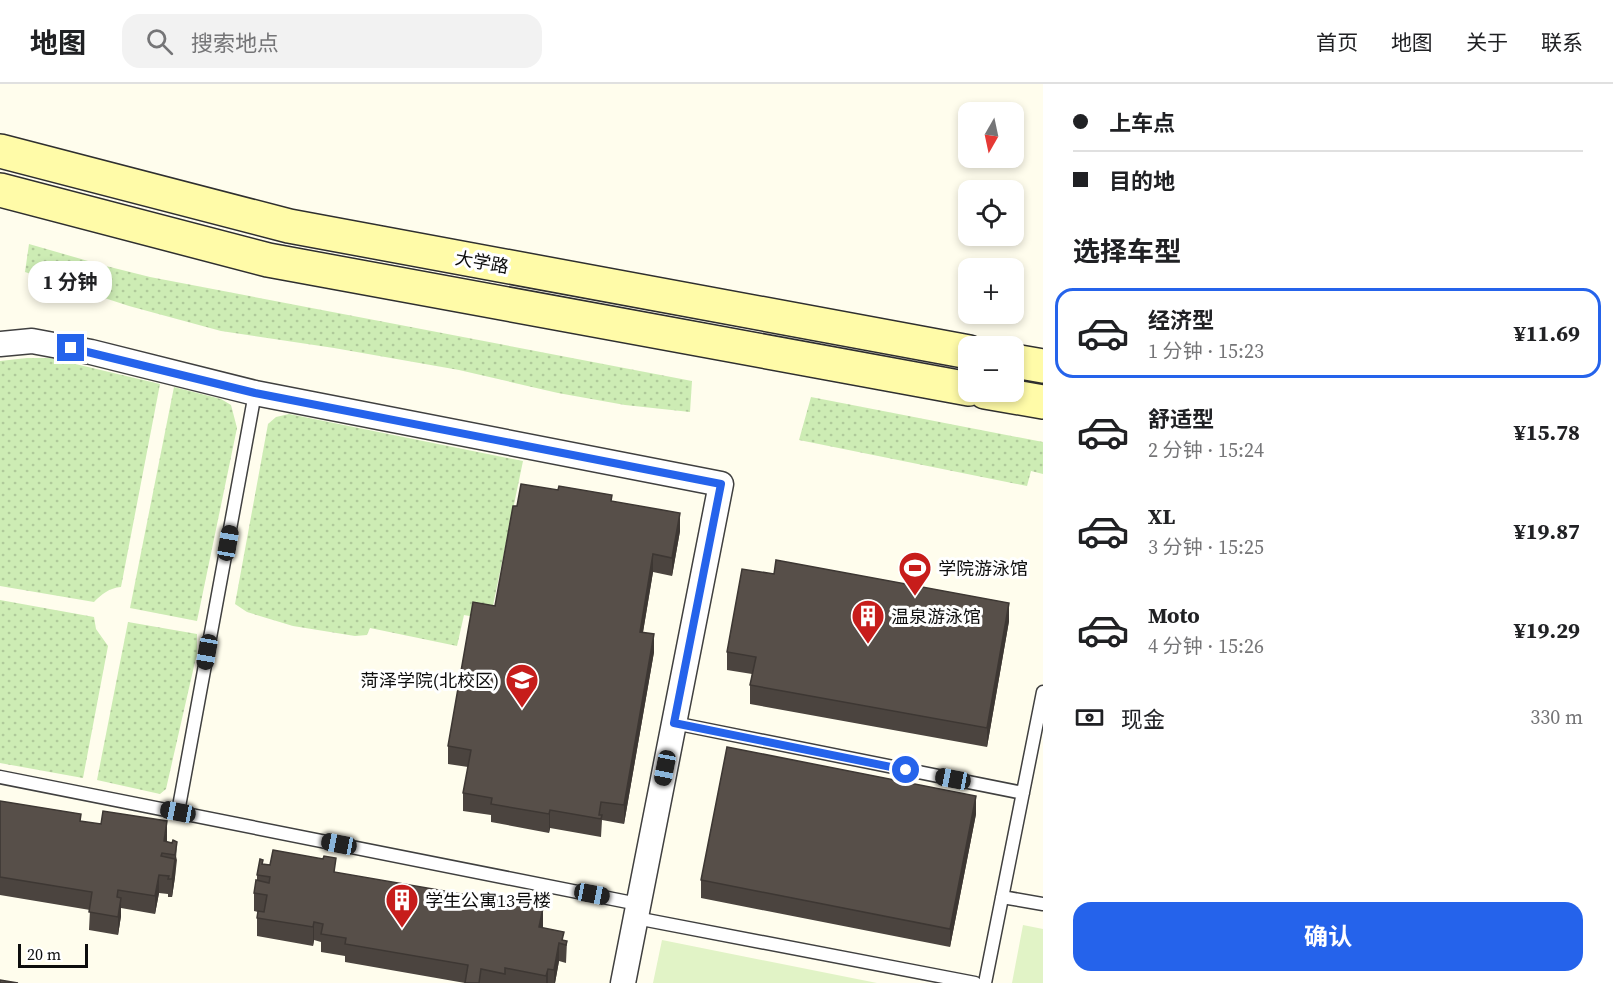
<!DOCTYPE html>
<html lang="zh">
<head>
<meta charset="utf-8">
<style>
	:root { --surface:#fff; --page:#f2f2f2; --text:#202124; --muted:#757577; --line:#e0e0e0; --accent:#2563eb }
	body { margin:0; font-family:"Source Serif 4","Noto Sans SC",serif; background:var(--page); color:var(--text); height:100vh; display:flex; flex-direction:column; font-size:22px; white-space:nowrap }
	* { box-sizing:border-box; margin:0 }
	p { font-size:20px; color:var(--muted) }
	.icon { flex:none; width:33px; height:33px; fill:none; stroke:currentColor; stroke-width:2; stroke-linecap:round; stroke-linejoin:round }
	.map { position:relative; flex:1; overflow:hidden }
	.details { display:flex; flex-direction:column; background:var(--surface); width:570px }
	.details>* { flex:none }
	.banner { display:grid; align-content:center; height:132px; padding:0 30px; background:var(--surface) }
	.needle { width:39px; rotate:189deg }
	.fabs { position:absolute; left:958px; top:18px; display:grid; gap:12px }
	.fabs a { display:grid; place-items:center; width:66px; height:66px; border-radius:12px; background:var(--surface); box-shadow:0 3px 9px #0003; font-size:30px }
	.scale { position:absolute; left:18px; bottom:15px; width:70px; box-sizing:border-box; padding-left:6px; border:3px solid #0d0d0d; border-top:0; font-size:16px; line-height:21px; white-space:nowrap; color:#0d0d0d; -webkit-text-stroke:4px #fff; paint-order:stroke }
	.end { position:absolute; width:27px; height:27px; margin:-14px; border:8px solid #2563eb; background:#fff; box-shadow:0 0 0 3px #fff }
	.from { border-radius:50% }
	.bubble { position:absolute; height:42px; border-radius:18px; background:var(--surface); box-shadow:0 3px 9px #0003; font-size:20px; font-weight:700; line-height:42px; text-align:center }
	.car { position:absolute; width:18px; height:36px; margin:-18px -9px; border-radius:8px; box-shadow:0 0 4px 2px #0007; background:linear-gradient(#222 24%,#8ab4d8 0 40%,#222 0 76%,#8ab4d8 0 86%,#222 0) }
	.banner b { display:flex; align-items:center; gap:21px; height:57px; font-size:22px }
	.banner b+b { border-top:2px solid var(--line) }
	.banner i { width:15px; height:15px; background:var(--text) }
	ul { padding:0; list-style:none }
	li { display:flex; align-items:center; gap:18px; height:90px; margin:0 12px 9px; padding:0 18px; border:3px solid transparent; border-radius:18px }
	li div { flex:1 }
	li b { display:block; font-size:22px }
	li em { font-style:normal; font-weight:700 }
	li.selected { border-color:var(--accent) }
	li>.icon { width:54px; height:54px; stroke-width:1.5 }
	h2 { padding:0 30px; font-size:27px; line-height:72px }
	.pay { display:flex; align-items:center; gap:15px; height:66px; padding:0 30px; font-size:22px }
	.pay p { margin-inline-start:auto }
	.primary-button { display:flex; gap:12px; margin-top:auto; padding:12px 30px }
	.primary-button a { flex:1; height:69px; border-radius:18px; background:var(--accent); color:#fff; font-size:24px; font-weight:700; line-height:69px; text-align:center }
	header { display:flex; align-items:center; gap:36px; box-sizing:border-box; height:84px; padding:0 30px; background:var(--surface); border-bottom:2px solid var(--line) }
	header strong { font-size:28px }
	nav { display:flex; gap:33px; margin-inline-start:auto; font-size:21px }
	.search { width:420px; height:54px; background:var(--page); display:flex; align-items:center; gap:15px; box-sizing:border-box; padding:0 21px; border-radius:18px; color:var(--muted); font-size:22px }
	main { display:flex; flex:1; min-height:0 }
	.map>svg:first-child { display:block }
</style>
</head>
<body>
<header>
<strong>地图</strong>
<div class="search"><svg class="icon" aria-label="search" viewBox="0 0 24 24"><circle cx="10" cy="10" r="6"/><path d="M15 15l6 6"/></svg>搜索地点</div>
<nav><a>首页</a><a>地图</a><a>关于</a><a>联系</a></nav>
</header>
<main>
<div class="map">
<svg width="1043" height="899" viewBox="0 0 1043 899">
	<defs>
		<pattern id="grass-dots" width="8" height="8" patternUnits="userSpaceOnUse" patternTransform="scale(1.5)"><rect width="8" height="8" fill="#cdecb4"/><path d="M2 2h.1M6 6h.1" fill="none" stroke="#afc99a" stroke-width="1.8" stroke-linecap="round"/></pattern>
	</defs>
	<rect width="100%" height="100%" fill="#fffded"/>
	<path fill="url(#grass-dots)" d="M 29,160 L 102,181 L 150,193 L 692,297 L 690,328 L 625,321 L 558,309 L 459,286 L 334,264 L 221,247 L 129,222 L 25,188 Z
		M 27,274 L 50,274 L 160,300 L 121,503 C 109,504 102,510 94,518 L 0,502 L 0,277 Z
		M 174,303 L 221,315 L 231,321 L 237,344 L 197,537 L 130,524 Z
		M 811,313 L 1043,358 L 1043,390 L 1031,387 L 1027,402 L 799,356 Z
		M 289,330 L 523,377 L 490,536 L 464,531 L 457,562 L 370,544 L 367,551 L 355,552 L 293,542 L 247,528 L 235,520 L 268,340 L 276,333 Z
		M 0,516 L 94,533 L 96,545 L 108,562 L 83,694 L 0,679 Z
		M 128,538 L 197,550 L 197,569 L 166,705 L 160,710 L 97,696 Z"/>
	<path fill="#e1f3c6" d="M 1023,841 L 1043,845 L 1043,899 L 1012,899 Z
		M 662,856 L 877,899 L 653,899 Z"/>
	<g fill="none" stroke-linecap="round" stroke-linejoin="round">
		<g stroke="#404040" stroke-width="15">
			<path id="lane" d="M 674,639 L 1023,709
				M 0,693 L 638,820
				M 178,728 L 255,309
				M 1002,813 L 1043,820
				M 636,834 L 975,899
				M 985,899 L 1043,608"/>
		</g>
		<g stroke="#404040" stroke-width="27">
			<path id="street" d="M 0,260 L 32,257 L 91,268 L 255,309 L 721,400 L 623,899"/>
		</g>
		<g stroke="#2f2f2f" stroke-width="36">
			<path id="secondary" d="M 0,67 L 289,142 L 969,268
				M 0,106 L 268,176 L 969,305
				M 1014,277 L 1043,282
				M 985,308 L 1043,318"/>
		</g>
		<use href="#lane" stroke="#fff" stroke-width="12"/>
		<use href="#street" stroke="#fff" stroke-width="24"/>
		<use href="#secondary" stroke="#fffba8" stroke-width="33"/>
	</g>
	<path fill="#4b443f" d="M 612,417 L 680,447 L 672,492 L 653,488 L 643,548 L 654,568 L 624,740 L 602,736 L 601,753 L 550,744 L 549,749 L 491,738 L 491,731 L 463,727 L 463,709 L 468,683 L 448,680 L 448,662 L 495,522 L 517,422 Z
		M 1009,537 L 987,663 L 750,620 L 750,601 L 752,590 L 727,586 L 727,568 Z
		M 0,717 L 81,737 L 167,756 L 167,758 L 172,759 L 177,776 L 175,793 L 172,813 L 168,813 L 168,810 L 159,809 L 155,830 L 121,824 L 121,832 L 118,851 L 89,846 L 90,826 L 0,811 Z
		M 976,730 L 950,863 L 701,814 L 701,796 Z
		M 263,780 L 336,788 L 543,842 L 542,844 L 564,857 L 567,857 L 566,879 L 559,877 L 555,899 L 465,899 L 345,878 L 345,872 L 321,868 L 321,858 L 314,856 L 313,862 L 257,852 L 257,834 L 258,828 L 254,827 L 254,809 L 257,796 L 257,791 Z"/>
	<path fill="#3d3733" d="M 680,429 L 680,447 L 672,492 L 672,474 Z
		M 653,470 L 653,488 L 640,566 L 640,548 Z
		M 1009,519 L 1009,537 L 987,663 L 987,644 Z
		M 654,550 L 654,568 L 624,740 L 624,721 Z
		M 976,712 L 976,730 L 950,863 L 950,845 Z
		M 550,726 L 550,744 L 549,749 L 549,730 Z
		M 167,737 L 167,756 L 165,769 L 164,757 Z
		M 177,758 L 175,793 L 172,813 L 172,795 Z
		M 159,791 L 159,809 L 155,830 L 155,812 Z
		M 121,814 L 121,832 L 118,851 L 118,833 Z
		M 543,824 L 543,842 L 539,861 L 539,843 Z
		M 314,838 L 314,856 L 313,862 L 313,843 Z
		M 559,859 L 559,877 L 555,899 L 554,899 L 554,886 Z
		M 548,885 L 548,899 L 546,899 L 546,892 Z"/>
	<path fill="#574f49" stroke="#3d3733" stroke-width="1.5" d="M 521,400 L 558,406 L 559,402 L 612,411 L 611,417 L 680,429 L 672,474 L 653,470 L 640,548 L 654,550 L 624,721 L 601,718 L 599,731 L 602,731 L 601,735 L 550,726 L 549,730 L 491,720 L 492,714 L 463,709 L 471,666 L 448,662 L 473,518 L 495,522 L 513,422 L 517,422 Z
		M 776,476 L 1009,519 L 987,644 L 750,601 L 756,573 L 727,568 L 742,485 L 774,490 Z
		M 727,663 L 976,712 L 950,845 L 701,796 Z
		M 0,717 L 81,730 L 80,737 L 101,740 L 103,727 L 167,737 L 164,757 L 172,759 L 173,756 L 177,758 L 175,771 L 162,769 L 161,772 L 175,775 L 172,795 L 168,795 L 169,792 L 159,791 L 155,812 L 118,806 L 117,813 L 121,814 L 118,833 L 89,828 L 92,808 L 0,793 Z
		M 273,766 L 323,775 L 324,772 L 336,774 L 334,788 L 543,824 L 539,843 L 564,848 L 562,856 L 567,857 L 566,861 L 559,859 L 554,886 L 548,885 L 546,892 L 505,884 L 505,890 L 481,885 L 479,899 L 465,899 L 468,881 L 345,860 L 346,854 L 321,850 L 323,840 L 314,838 L 313,843 L 257,834 L 258,827 L 264,828 L 267,811 L 254,809 L 256,796 L 269,799 L 270,793 L 257,791 L 260,775 L 263,776 L 262,780 L 270,781 Z
		M 0,896 L 18,899 L 0,899 Z"/>
	<g fill="none" stroke-linecap="round" stroke-linejoin="round">
		<path stroke="#2563eb" stroke-width="8" d="M 71,264 L 255,309 L 721,400 L 674,639 L 906,686"/>
	</g>
	<defs>
		<g id="stadium-pin" transform="scale(1.725)"><path d="M0 17L-7.5 6A9.5 9.5 0 1 1 7.5 6Z" fill="#c71d1b" stroke="#fff"/><path d="M0-5a6.5 5 0 1 0 0 10a6.5 5 0 1 0 0-10ZM-3.5-1.8h7v3.6h-7Z" fill="#fff"/></g>
		<g id="building-pin" transform="scale(1.725)"><path d="M0 17L-7.5 6A9.5 9.5 0 1 1 7.5 6Z" fill="#c71d1b" stroke="#fff"/><path d="M-4-6H4V6H1V3H-1V6H-4ZM-2.5-4.3h1.7v1.8h-1.7ZM.8-4.3h1.7v1.8H.8ZM-2.5-1h1.7V.8h-1.7ZM.8-1h1.7V.8H.8Z" fill="#fff"/></g>
		<g id="university-pin" transform="scale(1.725)"><path d="M0 17L-7.5 6A9.5 9.5 0 1 1 7.5 6Z" fill="#c71d1b" stroke="#fff"/><path d="M0-5L7-2L0 1L-7-2ZM-4 1L0 2.5L4 1V4Q0 6-4 4Z" fill="#fff"/></g>
	</defs>
	<g fill-rule="evenodd">
		<use href="#stadium-pin" x="915" y="484"/>
		<use href="#building-pin" x="868" y="532"/>
		<use href="#university-pin" x="522" y="596"/>
		<use href="#building-pin" x="402" y="816"/>
	</g>
	<g text-anchor="middle" dominant-baseline="central" stroke-width="6" stroke-linejoin="round" paint-order="stroke">
		<g font-size="18" fill="#0d0d0d" stroke="#fff">
			<text transform="translate(482 178) rotate(10)">大学路</text>
		</g>
		<g font-size="18" fill="#0d0d0d" stroke="#fff" text-anchor="start">
			<text x="938" y="484">学院游泳馆</text>
			<text x="891" y="532">温泉游泳馆</text>
			<text x="499" y="596" text-anchor="end">菏泽学院(北校区)</text>
			<text x="425" y="816">学生公寓13号楼</text>
		</g>
	</g>
</svg>
<div class="fabs">
<a><svg class="needle" viewBox="-14 -14 28 28"><path d="M0-13l5 13h-10z" fill="#e53935"/><path d="M0 13l5-13h-10z" fill="#757577"/></svg></a>
<a><svg class="icon" aria-label="locate" viewBox="0 0 24 24"><circle cx="12" cy="12" r="6"/><path d="M12 2v4M12 18v4M2 12h4M18 12h4"/></svg></a>
<a>+</a>
<a>−</a>
</div>
<div class="scale">20 m</div>
<i class="end from" style="left:906px;top:686px"></i>
<i class="end" style="left:71px;top:264px"></i>
<div class="bubble" style="left:28px;top:177px;width:84px">1 分钟</div>
<i class="car" style="left:228px;top:459px;rotate:10deg"></i>
<i class="car" style="left:207px;top:568px;rotate:190deg"></i>
<i class="car" style="left:665px;top:684px;rotate:191deg"></i>
<i class="car" style="left:953px;top:695px;rotate:281deg"></i>
<i class="car" style="left:178px;top:728px;rotate:281deg"></i>
<i class="car" style="left:339px;top:760px;rotate:281deg"></i>
<i class="car" style="left:592px;top:810px;rotate:101deg"></i>
</div>
<section class="details">
<div class="banner">
<b><i class="from"></i>上车点</b>
<b><i></i>目的地</b>
</div>
<h2>选择车型</h2>
<ul>
<li class="selected"><svg class="icon" aria-label="car" viewBox="0 0 24 24"><path d="M5 17H2v-5l4-1 3-4h7l3 4 3 1v5h-3M9 17h6M6 11h13"/><circle cx="7" cy="17" r="2"/><circle cx="17" cy="17" r="2"/></svg><div><b>经济型</b><p>1 分钟 · 15:23</p></div><em>¥11.69</em></li>
<li><svg class="icon" aria-label="car" viewBox="0 0 24 24"><path d="M5 17H2v-5l4-1 3-4h7l3 4 3 1v5h-3M9 17h6M6 11h13"/><circle cx="7" cy="17" r="2"/><circle cx="17" cy="17" r="2"/></svg><div><b>舒适型</b><p>2 分钟 · 15:24</p></div><em>¥15.78</em></li>
<li><svg class="icon" aria-label="car" viewBox="0 0 24 24"><path d="M5 17H2v-5l4-1 3-4h7l3 4 3 1v5h-3M9 17h6M6 11h13"/><circle cx="7" cy="17" r="2"/><circle cx="17" cy="17" r="2"/></svg><div><b>XL</b><p>3 分钟 · 15:25</p></div><em>¥19.87</em></li>
<li><svg class="icon" aria-label="car" viewBox="0 0 24 24"><path d="M5 17H2v-5l4-1 3-4h7l3 4 3 1v5h-3M9 17h6M6 11h13"/><circle cx="7" cy="17" r="2"/><circle cx="17" cy="17" r="2"/></svg><div><b>Moto</b><p>4 分钟 · 15:26</p></div><em>¥19.29</em></li>
</ul>
<div class="pay"><svg class="icon" aria-label="cash" viewBox="0 0 24 24"><path d="M3 7h18v10H3z"/><circle cx="12" cy="12" r="2"/></svg>现金<p>330 m</p></div>
<div class="primary-button"><a>确认</a></div>
</section>
</main>
</body>
</html>
